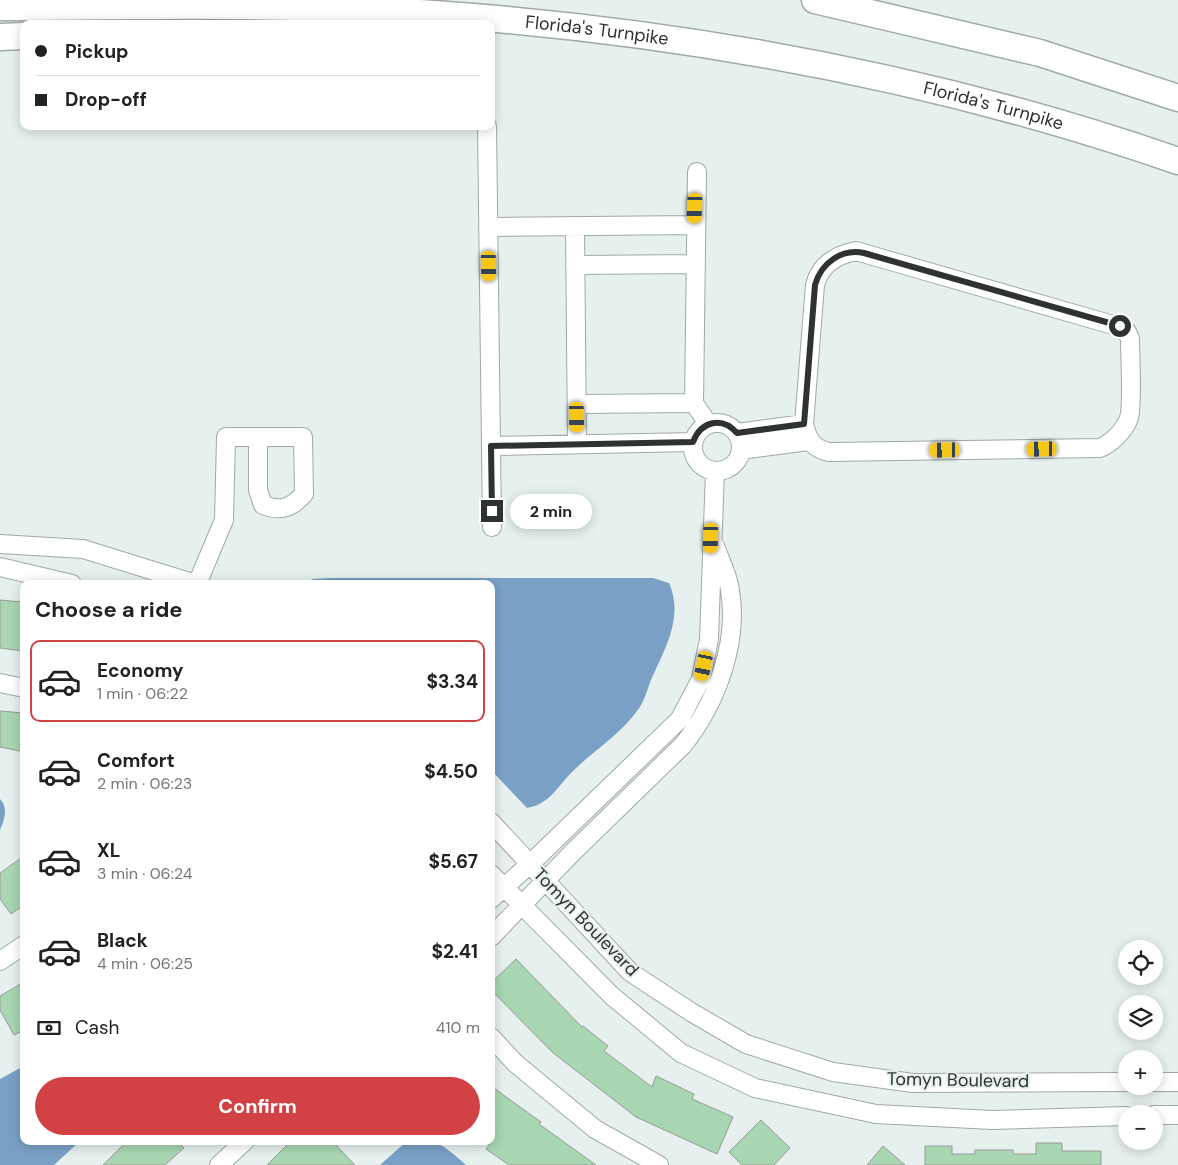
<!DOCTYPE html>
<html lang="en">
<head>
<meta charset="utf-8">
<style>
	:root { --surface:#fff; --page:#f6f6f6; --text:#222; --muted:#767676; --line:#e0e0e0; --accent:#d24245 }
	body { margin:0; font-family:"DM Sans",sans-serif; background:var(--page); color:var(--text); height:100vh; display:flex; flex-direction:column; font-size:19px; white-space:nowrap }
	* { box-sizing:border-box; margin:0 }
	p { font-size:16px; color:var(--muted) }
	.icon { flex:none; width:28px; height:28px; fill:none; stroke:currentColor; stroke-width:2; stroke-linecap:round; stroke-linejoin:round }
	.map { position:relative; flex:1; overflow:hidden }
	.details { position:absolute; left:20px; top:580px; width:475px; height:565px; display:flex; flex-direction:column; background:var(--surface); border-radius:10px; box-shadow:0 2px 12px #0003 }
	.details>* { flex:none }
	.guide { position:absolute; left:20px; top:20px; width:475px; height:110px; border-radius:10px; box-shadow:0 2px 12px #0003; display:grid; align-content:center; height:110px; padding:0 15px; background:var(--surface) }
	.fabs { position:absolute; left:1118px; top:940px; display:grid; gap:10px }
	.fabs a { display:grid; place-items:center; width:45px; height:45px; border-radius:50%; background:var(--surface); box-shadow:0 2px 12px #0003; font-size:25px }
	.end { position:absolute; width:22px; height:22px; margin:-11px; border:6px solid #2f3232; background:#fff; box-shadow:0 0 0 2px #fff }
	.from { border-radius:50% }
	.bubble { position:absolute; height:35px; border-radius:18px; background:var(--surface); box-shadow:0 2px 12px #0003; font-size:16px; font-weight:700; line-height:35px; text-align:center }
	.car { position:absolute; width:15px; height:30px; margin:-15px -8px; border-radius:6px; box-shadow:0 0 4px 1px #0007; background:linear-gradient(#f5c518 24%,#345 0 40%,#f5c518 0 76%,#345 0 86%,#f5c518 0) }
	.guide b { display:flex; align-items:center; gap:18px; height:48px; font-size:19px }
	.guide b+b { border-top:1px solid var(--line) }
	.guide i { width:12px; height:12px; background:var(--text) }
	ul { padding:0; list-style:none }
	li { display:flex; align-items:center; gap:15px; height:82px; margin:0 10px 8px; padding:0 5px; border:2px solid transparent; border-radius:10px }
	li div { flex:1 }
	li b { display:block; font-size:19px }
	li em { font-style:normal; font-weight:700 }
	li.current { border-color:var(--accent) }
	li>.icon { width:45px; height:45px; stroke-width:1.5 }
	h2 { padding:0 15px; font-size:22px; line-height:60px }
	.pay { display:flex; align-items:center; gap:12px; height:55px; padding:0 15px; font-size:19px }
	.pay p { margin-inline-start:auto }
	.button { display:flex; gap:10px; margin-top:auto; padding:10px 15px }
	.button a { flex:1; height:58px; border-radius:30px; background:var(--accent); color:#fff; font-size:20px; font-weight:700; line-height:58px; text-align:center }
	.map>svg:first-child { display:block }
</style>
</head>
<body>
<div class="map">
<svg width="1178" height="1165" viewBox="0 0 1178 1165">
	<rect width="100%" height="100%" fill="#e6f0ee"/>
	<path fill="#7aa0c5" d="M 330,578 L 653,578 L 669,583 C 684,617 665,648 651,680 C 647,690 644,703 637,711 C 619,736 591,752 570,774 C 556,789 549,804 527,808 L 491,770 L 491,584 L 308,584 L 312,579 Z
		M 0,799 C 9,809 4,820 0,830 Z
		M 24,1066 L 24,1141 L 80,1141 L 54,1165 L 0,1165 L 0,1079 Z
		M 407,1141 C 440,1141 441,1143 466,1165 L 380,1165 Z"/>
	<path fill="#a8d6b3" stroke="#969c97" d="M 0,600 L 22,602 L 24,651 L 0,648 Z
		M 0,711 L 24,713 L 24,752 L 0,747 Z
		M 24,856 L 24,905 L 11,914 L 0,899 L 0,873 Z
		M 516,959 L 582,1027 L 583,1026 L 608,1046 L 604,1051 L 652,1087 L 656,1076 L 694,1094 L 692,1099 L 733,1117 L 717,1154 L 636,1117 L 552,1052 L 491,990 L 491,983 Z
		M 24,982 L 24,1030 L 14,1035 L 0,1010 L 0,996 Z
		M 491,1086 L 541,1122 L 539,1124 L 596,1165 L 509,1165 L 486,1149 L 491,1142 Z
		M 761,1120 L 790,1148 L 774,1165 L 742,1165 L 729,1152 Z
		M 127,1141 L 177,1141 L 184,1148 L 165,1165 L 103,1165 Z
		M 291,1141 L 332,1141 L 355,1165 L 267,1165 Z
		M 1036,1143 L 1062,1143 L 1062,1151 L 1101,1151 L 1101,1165 L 925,1165 L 925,1146 L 952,1146 L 952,1154 L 975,1154 L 975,1150 L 1013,1150 L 1013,1154 L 1036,1154 Z
		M 883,1146 L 905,1165 L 867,1165 Z"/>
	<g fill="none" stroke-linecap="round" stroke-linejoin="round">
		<g stroke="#a0a9a7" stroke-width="20">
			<path id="minor" d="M 487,126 L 492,527
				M 697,172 L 694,403 L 708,424
				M 575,226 L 577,444
				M 488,227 L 695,225
				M 856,251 L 1120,327 L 1127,332 L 1130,339 C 1130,356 1133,405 1129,418 C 1124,431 1112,443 1100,448 L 829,452 C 812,448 808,440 804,424 L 815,285 C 820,265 836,255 856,251 Z
				M 575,265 L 695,264
				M 577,404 L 694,403
				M693 447a24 24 0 1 1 48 0a24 24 0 1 1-48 0Z
				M 737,433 L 804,424
				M 491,446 L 693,442
				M 741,450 L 808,441
				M 0,544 L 83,549 L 196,584
				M 0,567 L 72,584
				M 197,584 L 224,520 L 226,437 L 303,437 L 304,494 C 291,508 281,512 263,505 L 258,490 L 258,437
				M 0,683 L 24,688
				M 491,822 L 630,972 L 691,1012 L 746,1044 L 833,1072 L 913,1083 L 1126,1082
				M 491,874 L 612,996 L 681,1053 L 755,1088 L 876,1114 L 992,1120 L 1126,1116
				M 491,899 L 530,864 L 680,719 L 701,679 L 709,639 L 715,471
				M 491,937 L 573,852 L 683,745 C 716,704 739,643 730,590 C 728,575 720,560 715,546
				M 0,961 L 24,945
				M 491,1037 L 515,1063 L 595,1129 L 659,1165
				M 1154,1082 L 1178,1082
				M 1154,1115 L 1178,1115
				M 219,1165 L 245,1141"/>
		</g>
		<g stroke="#a0a9a7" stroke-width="29">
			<g id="highway">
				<path d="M 815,0 L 1040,53 L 1178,98"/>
				<path id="s1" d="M 0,7 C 98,7 196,4 294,7 C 593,16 895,63 1178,161"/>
				<path d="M 0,37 L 24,36"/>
			</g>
		</g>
		<use href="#minor" stroke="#fff" stroke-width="18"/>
		<use href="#highway" stroke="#fff" stroke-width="26"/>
	</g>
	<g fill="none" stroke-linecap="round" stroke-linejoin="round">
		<path stroke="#2f3232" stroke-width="6" d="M 492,511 L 491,446 L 693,442 C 701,421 722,416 737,433 L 804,424 L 815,285 C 821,263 842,248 864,253 L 1120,326"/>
	</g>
	<g text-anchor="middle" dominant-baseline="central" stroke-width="4" stroke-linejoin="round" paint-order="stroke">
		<g font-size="18" fill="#2f3232" stroke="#e6f0ee">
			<text stroke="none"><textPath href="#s1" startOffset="598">Florida's Turnpike</textPath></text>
			<text stroke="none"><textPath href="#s1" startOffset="1002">Florida's Turnpike</textPath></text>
			<text transform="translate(586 922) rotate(46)">Tomyn Boulevard</text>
			<text transform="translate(958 1080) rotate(1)">Tomyn Boulevard</text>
		</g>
	</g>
</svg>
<div class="fabs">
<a><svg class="icon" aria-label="locate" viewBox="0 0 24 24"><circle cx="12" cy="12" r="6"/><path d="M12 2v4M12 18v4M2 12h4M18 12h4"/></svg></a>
<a><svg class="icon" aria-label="layers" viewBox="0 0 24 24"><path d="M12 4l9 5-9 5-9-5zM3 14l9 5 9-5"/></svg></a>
<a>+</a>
<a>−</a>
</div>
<i class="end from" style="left:1120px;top:326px"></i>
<i class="end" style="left:492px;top:511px"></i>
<div class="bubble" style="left:510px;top:494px;width:82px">2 min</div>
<i class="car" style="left:695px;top:208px;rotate:182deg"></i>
<i class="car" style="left:489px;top:266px;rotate:179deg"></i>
<i class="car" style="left:577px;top:417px;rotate:179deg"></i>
<i class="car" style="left:1042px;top:449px;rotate:269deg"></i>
<i class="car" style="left:945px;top:450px;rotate:269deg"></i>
<i class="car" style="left:711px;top:538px;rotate:181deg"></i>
<i class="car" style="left:704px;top:666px;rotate:192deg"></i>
<div class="guide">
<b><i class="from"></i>Pickup</b>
<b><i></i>Drop-off</b>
</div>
<section class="details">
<h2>Choose a ride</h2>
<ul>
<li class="current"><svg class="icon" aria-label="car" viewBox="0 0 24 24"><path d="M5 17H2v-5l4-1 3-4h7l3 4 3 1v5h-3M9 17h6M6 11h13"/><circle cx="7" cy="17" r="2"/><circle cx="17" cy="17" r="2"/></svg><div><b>Economy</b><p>1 min · 06:22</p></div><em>$3.34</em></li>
<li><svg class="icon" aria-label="car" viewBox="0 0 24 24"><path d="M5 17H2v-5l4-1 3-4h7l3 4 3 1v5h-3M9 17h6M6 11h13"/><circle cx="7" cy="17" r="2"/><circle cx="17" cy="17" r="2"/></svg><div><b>Comfort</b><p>2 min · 06:23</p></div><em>$4.50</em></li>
<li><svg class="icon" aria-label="car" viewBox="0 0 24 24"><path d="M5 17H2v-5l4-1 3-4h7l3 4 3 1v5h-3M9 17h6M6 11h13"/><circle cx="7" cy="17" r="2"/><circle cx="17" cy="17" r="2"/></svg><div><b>XL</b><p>3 min · 06:24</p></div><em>$5.67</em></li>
<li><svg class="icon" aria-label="car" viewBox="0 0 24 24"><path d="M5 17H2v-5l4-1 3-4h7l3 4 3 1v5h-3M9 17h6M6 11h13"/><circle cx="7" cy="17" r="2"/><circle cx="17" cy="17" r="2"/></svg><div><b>Black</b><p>4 min · 06:25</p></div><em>$2.41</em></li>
</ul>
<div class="pay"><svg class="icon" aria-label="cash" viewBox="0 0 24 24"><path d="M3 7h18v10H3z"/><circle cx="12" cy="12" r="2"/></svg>Cash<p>410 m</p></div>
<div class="button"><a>Confirm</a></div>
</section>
</div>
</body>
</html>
